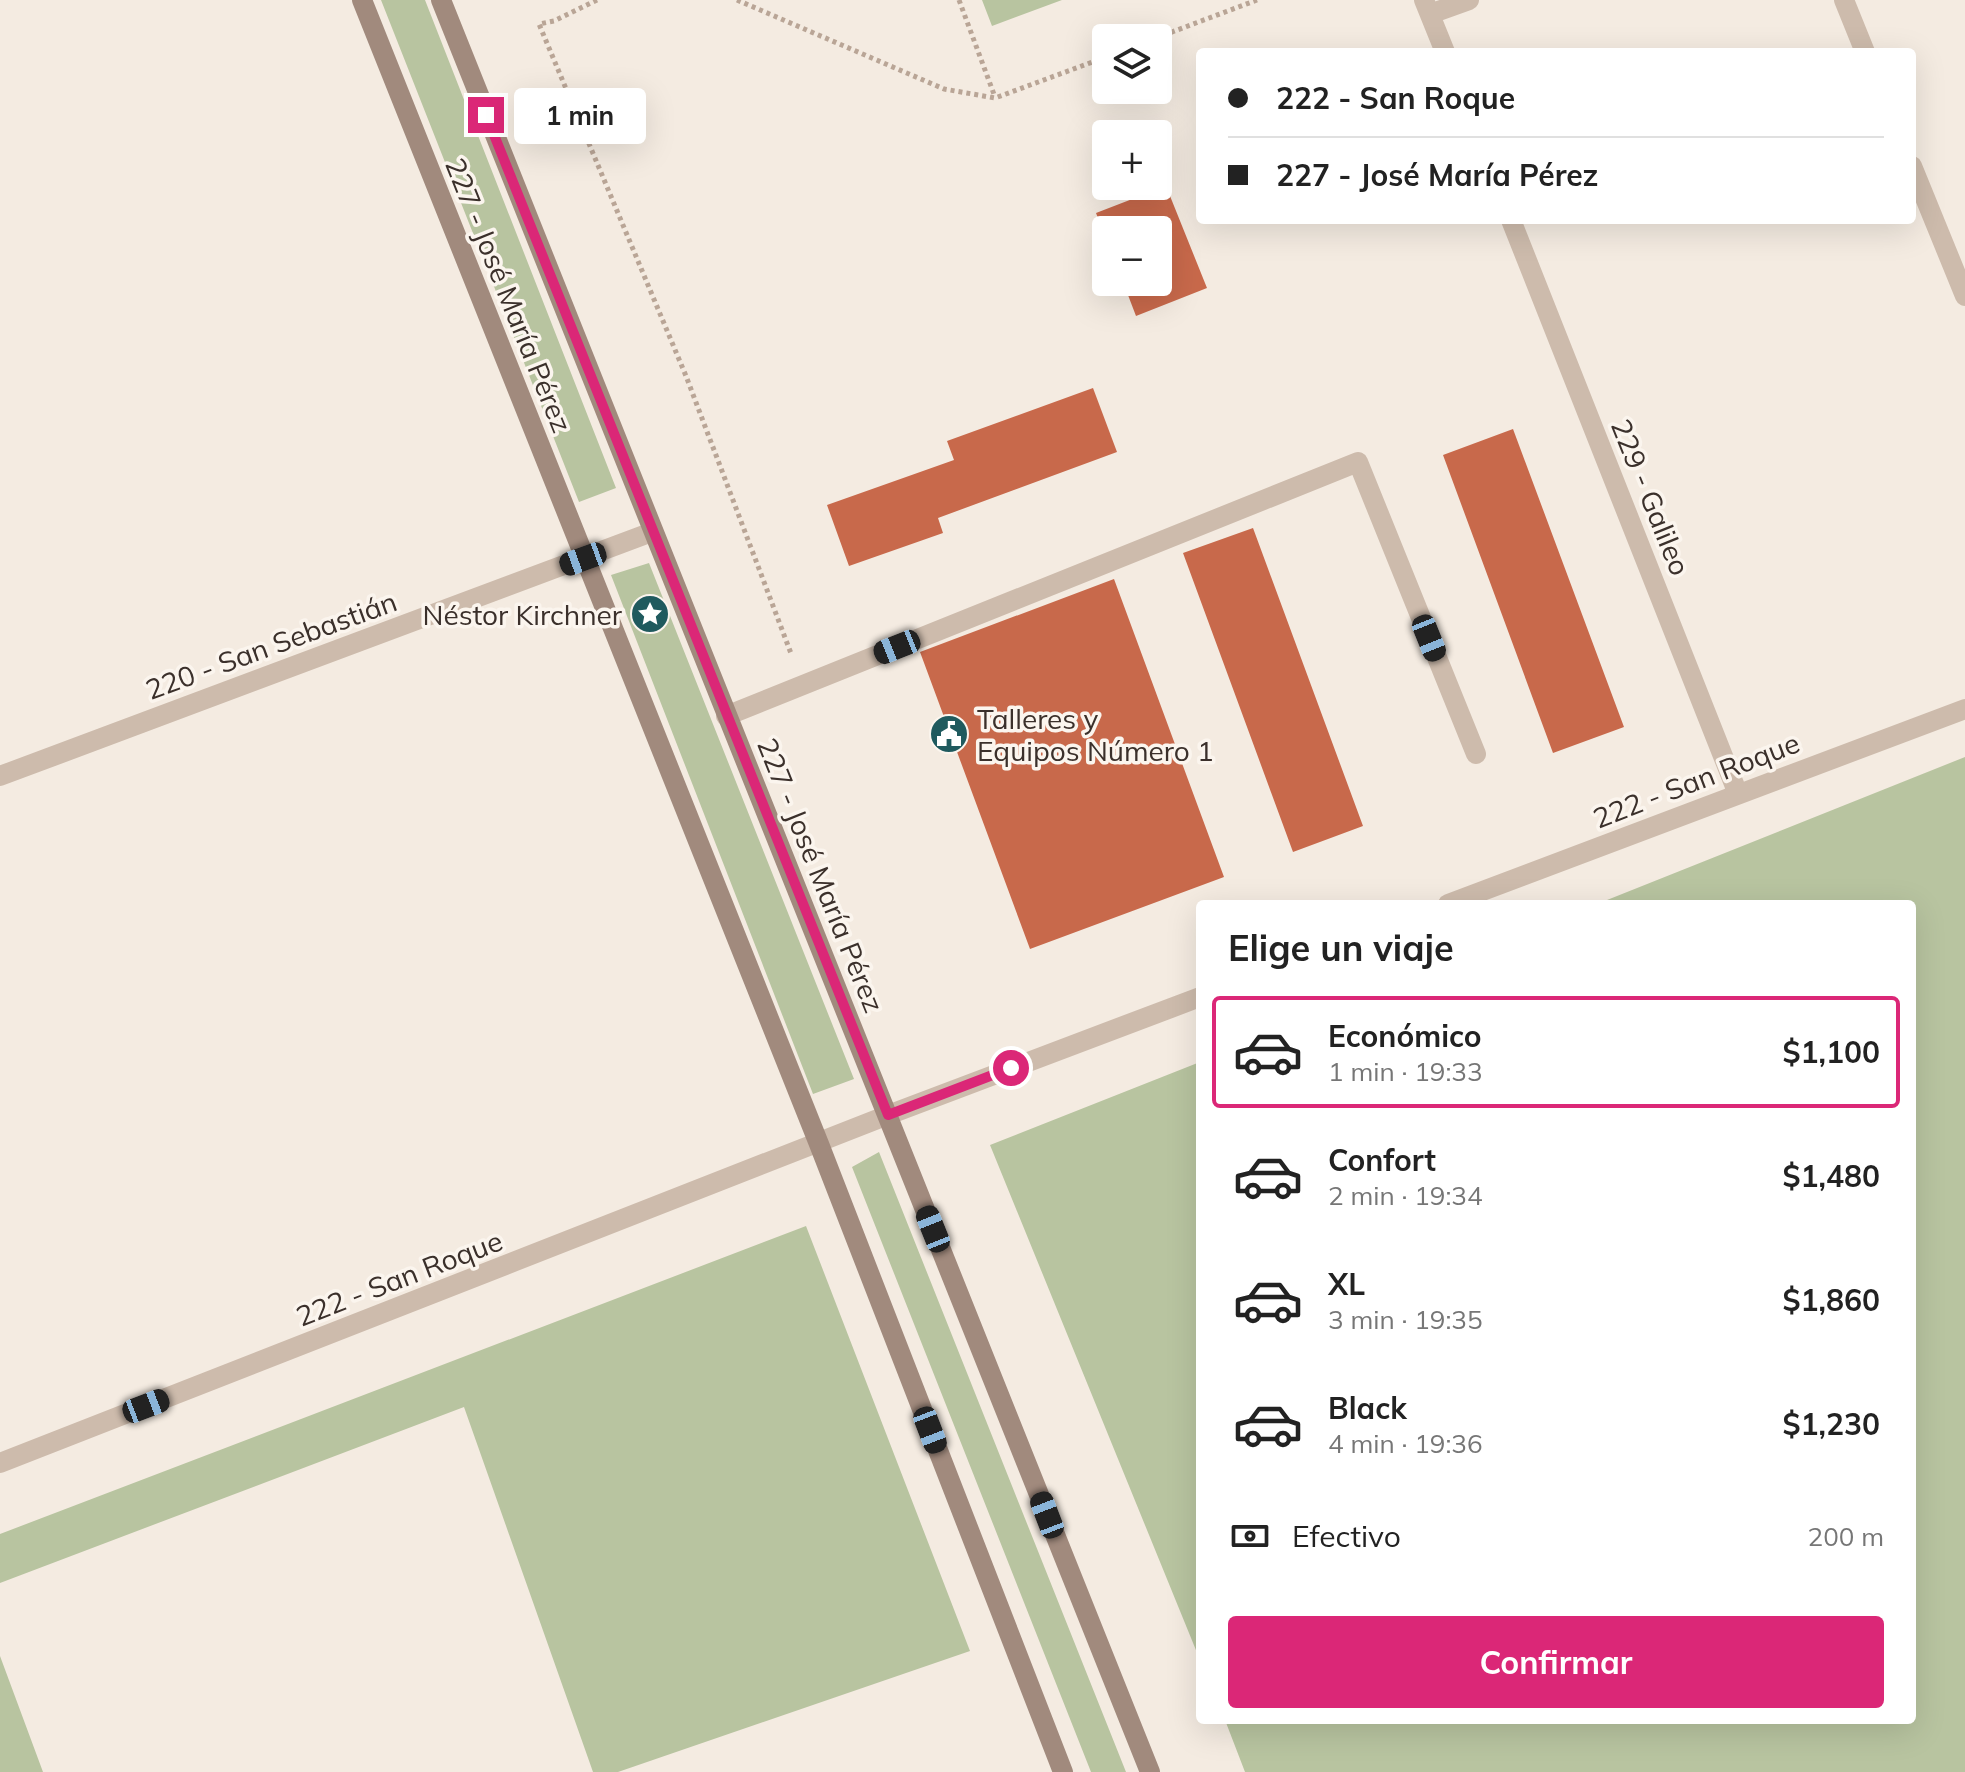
<!DOCTYPE html>
<html lang="es">
<head>
<meta charset="utf-8">
<style>
	:root { --surface:#fff; --page:#f2f2f2; --text:#222; --muted:#767676; --line:#e0e0e0; --accent:#db2777 }
	body { margin:0; font-family:Mulish,sans-serif; background:var(--page); color:var(--text); height:100vh; display:flex; flex-direction:column; font-size:30px; white-space:nowrap }
	* { box-sizing:border-box; margin:0 }
	p { font-size:26px; color:var(--muted) }
	.icon { flex:none; width:44px; height:44px; fill:none; stroke:currentColor; stroke-width:2; stroke-linecap:round; stroke-linejoin:round }
	.map { position:relative; flex:1; overflow:hidden }
	.sheet { position:absolute; left:1196px; top:900px; width:720px; height:824px; display:flex; flex-direction:column; background:var(--surface); border-radius:8px; box-shadow:0 8px 32px #0002 }
	.sheet>* { flex:none }
	.guide { position:absolute; left:1196px; top:48px; width:720px; height:176px; border-radius:8px; box-shadow:0 8px 32px #0002; display:grid; align-content:center; height:176px; padding:0 32px; background:var(--surface) }
	.tools { position:absolute; left:1092px; top:24px; display:grid; gap:16px }
	.tools a { display:grid; place-items:center; width:80px; height:80px; border-radius:8px; background:var(--surface); box-shadow:0 8px 32px #0002; font-size:40px }
	.end { position:absolute; width:36px; height:36px; margin:-18px; border:10px solid #db2777; background:#fff; box-shadow:0 0 0 4px #fff }
	.from { border-radius:50% }
	.bubble { position:absolute; height:56px; border-radius:8px; background:var(--surface); box-shadow:0 8px 32px #0002; font-size:26px; font-weight:700; line-height:56px; text-align:center }
	.car { position:absolute; width:24px; height:48px; margin:-24px -12px; border-radius:10px; box-shadow:0 0 6px 2px #0007; background:linear-gradient(#222 24%,#8ab4d8 0 40%,#222 0 76%,#8ab4d8 0 86%,#222 0) }
	.guide b { display:flex; align-items:center; gap:28px; height:76px; font-size:30px }
	.guide b+b { border-top:2px solid var(--line) }
	.guide i { width:20px; height:20px; background:var(--text) }
	ul { padding:0; list-style:none }
	li { display:flex; align-items:center; gap:24px; height:112px; margin:0 16px 12px; padding:0 16px; border:4px solid transparent; border-radius:8px }
	li div { flex:1 }
	li b { display:block; font-size:30px }
	li em { font-style:normal; font-weight:700 }
	li.selected { border-color:var(--accent) }
	li>.icon { width:72px; height:72px; stroke-width:1.5 }
	h2 { padding:0 32px; font-size:36px; line-height:96px }
	.pay { display:flex; align-items:center; gap:20px; height:88px; padding:0 32px; font-size:30px }
	.pay p { margin-inline-start:auto }
	.action { display:flex; gap:16px; margin-top:auto; padding:16px 32px }
	.action a { flex:1; height:92px; border-radius:8px; background:var(--accent); color:#fff; font-size:32px; font-weight:700; line-height:92px; text-align:center }
	.map>svg:first-child { display:block }
</style>
</head>
<body>
<div class="map">
<svg width="1965" height="1772" viewBox="0 0 1965 1772">
	<rect width="100%" height="100%" fill="#f4ebe1"/>
	<path fill="#b8c4a0" d="M 381,0 L 425,0 L 616,488 L 579,502 Z
		M 982,0 L 1062,0 L 992,26 Z
		M 649,563 L 854,1079 L 813,1094 L 611,575 Z
		M 1965,757 L 1965,1772 L 1245,1772 L 1225,1720 L 1912,1720 L 1912,904 L 1597,904 Z
		M 1200,1062 L 1200,1660 L 990,1145 Z
		M 879,1152 L 1126,1772 L 1091,1772 L 852,1167 Z
		M 806,1226 L 970,1651 L 618,1772 L 593,1772 L 464,1407 L 0,1583 L 0,1534 Z
		M 0,1656 L 43,1772 L 0,1772 Z"/>
	<path fill="#c8694b" d="M 1166,186 L 1207,288 L 1136,316 L 1123,282 L 1158,282 L 1158,230 L 1106,230 L 1106,239 L 1096,213 Z
		M 1093,388 L 1117,452 L 938,518 L 943,533 L 849,566 L 827,505 L 954,460 L 947,441 Z
		M 1513,429 L 1624,727 L 1553,753 L 1443,455 Z
		M 1253,528 L 1363,826 L 1293,852 L 1183,553 Z
		M 1114,579 L 1224,877 L 1030,949 L 920,652 Z"/>
	<g fill="none" stroke-linecap="round" stroke-linejoin="round">
		<path stroke="#b9a596" stroke-width="5" stroke-dasharray="4 4" stroke-linecap="butt" d="M 597,0 L 554,21 L 539,24 L 686,376 L 792,656
			M 737,0 L 944,89 L 995,98 L 1106,57
			M 959,0 L 995,97
			M 1156,38 L 1257,0"/>
		<path stroke="#cdbbac" stroke-width="20" d="M 726,716 L 1358,462 L 1476,754"/>
		<path stroke="#cdbbac" stroke-width="20" d="M 1424,0 L 1445,52
			M 1844,0 L 1865,52
			M 1430,14 L 1469,0
			M 1912,166 L 1965,296
			M 1511,220 L 1738,794
			M 0,776 L 652,532
			M 1448,904 L 1965,709
			M 0,1463 L 888,1115 L 1200,997"/>
		<path stroke="#a18a7d" stroke-width="20" d="M 362,0 L 819,1144 L 1063,1772
			M 441,0 L 1150,1772"/>
	</g>
	<g fill="none" stroke-linecap="round" stroke-linejoin="round">
		<path stroke="#db2777" stroke-width="10" d="M 486,115 L 888,1115 L 1011,1068"/>
	</g>
	<defs>
		<g id="sight-disc" transform="scale(2)"><circle r="9.5" fill="#1f5a5e" stroke="#fbf5ee"/><path d="M0-6L1.8-2.2L6-1.7L2.9 1.2L3.7 5.4L0 3.3L-3.7 5.4L-2.9 1.2L-6-1.7L-1.8-2.2Z" fill="#fff"/></g>
		<g id="civic-disc" transform="scale(2)"><circle r="9.5" fill="#1f5a5e" stroke="#fbf5ee"/><path d="M-.6-6.5H3V-4.5H.6V-3L4-1V1h2V6H-6V1h2V-1L-.6-3ZM-1.2 2.5V6h2.4V2.5Z" fill="#fff"/></g>
	</defs>
	<g fill-rule="evenodd">
		<use href="#sight-disc" x="650" y="614"/>
		<use href="#civic-disc" x="949" y="734"/>
	</g>
	<g text-anchor="middle" dominant-baseline="central" stroke-width="7" stroke-linejoin="round" paint-order="stroke">
		<g font-size="28" fill="#3b302b" stroke="#fbf5ee">
			<text transform="translate(509 295) rotate(68)">227 - José María Pérez</text>
			<text transform="translate(1651 497) rotate(68)">229 - Galileo</text>
			<text transform="translate(271 645) rotate(-20)">220 - San Sebastián</text>
			<text transform="translate(1696 780) rotate(-21)">222 - San Roque</text>
			<text transform="translate(821 875) rotate(68)">227 - José María Pérez</text>
			<text transform="translate(399 1278) rotate(-21)">222 - San Roque</text>
		</g>
		<g font-size="28" fill="#3b302b" stroke="#fbf5ee" text-anchor="end">
			<text x="622" y="614">Néstor Kirchner</text>
			<text x="977" y="718" text-anchor="start">Talleres y<tspan x="977" dy="32">Equipos Número 1</tspan></text>
		</g>
	</g>
</svg>
<div class="tools">
<a><svg class="icon" aria-label="layers" viewBox="0 0 24 24"><path d="M12 4l9 5-9 5-9-5zM3 14l9 5 9-5"/></svg></a>
<a>+</a>
<a>−</a>
</div>
<i class="end from" style="left:1011px;top:1068px"></i>
<i class="end" style="left:486px;top:115px"></i>
<div class="bubble" style="left:514px;top:88px;width:132px">1 min</div>
<i class="car" style="left:583px;top:559px;rotate:250deg"></i>
<i class="car" style="left:1429px;top:638px;rotate:158deg"></i>
<i class="car" style="left:897px;top:647px;rotate:248deg"></i>
<i class="car" style="left:933px;top:1229px;rotate:338deg"></i>
<i class="car" style="left:146px;top:1406px;rotate:69deg"></i>
<i class="car" style="left:930px;top:1430px;rotate:159deg"></i>
<i class="car" style="left:1047px;top:1515px;rotate:339deg"></i>
<div class="guide">
<b><i class="from"></i>222 - San Roque</b>
<b><i></i>227 - José María Pérez</b>
</div>
<section class="sheet">
<h2>Elige un viaje</h2>
<ul>
<li class="selected"><svg class="icon" aria-label="car" viewBox="0 0 24 24"><path d="M5 17H2v-5l4-1 3-4h7l3 4 3 1v5h-3M9 17h6M6 11h13"/><circle cx="7" cy="17" r="2"/><circle cx="17" cy="17" r="2"/></svg><div><b>Económico</b><p>1 min · 19:33</p></div><em>$1,100</em></li>
<li><svg class="icon" aria-label="car" viewBox="0 0 24 24"><path d="M5 17H2v-5l4-1 3-4h7l3 4 3 1v5h-3M9 17h6M6 11h13"/><circle cx="7" cy="17" r="2"/><circle cx="17" cy="17" r="2"/></svg><div><b>Confort</b><p>2 min · 19:34</p></div><em>$1,480</em></li>
<li><svg class="icon" aria-label="car" viewBox="0 0 24 24"><path d="M5 17H2v-5l4-1 3-4h7l3 4 3 1v5h-3M9 17h6M6 11h13"/><circle cx="7" cy="17" r="2"/><circle cx="17" cy="17" r="2"/></svg><div><b>XL</b><p>3 min · 19:35</p></div><em>$1,860</em></li>
<li><svg class="icon" aria-label="car" viewBox="0 0 24 24"><path d="M5 17H2v-5l4-1 3-4h7l3 4 3 1v5h-3M9 17h6M6 11h13"/><circle cx="7" cy="17" r="2"/><circle cx="17" cy="17" r="2"/></svg><div><b>Black</b><p>4 min · 19:36</p></div><em>$1,230</em></li>
</ul>
<div class="pay"><svg class="icon" aria-label="cash" viewBox="0 0 24 24"><path d="M3 7h18v10H3z"/><circle cx="12" cy="12" r="2"/></svg>Efectivo<p>200 m</p></div>
<div class="action"><a>Confirmar</a></div>
</section>
</div>
</body>
</html>
